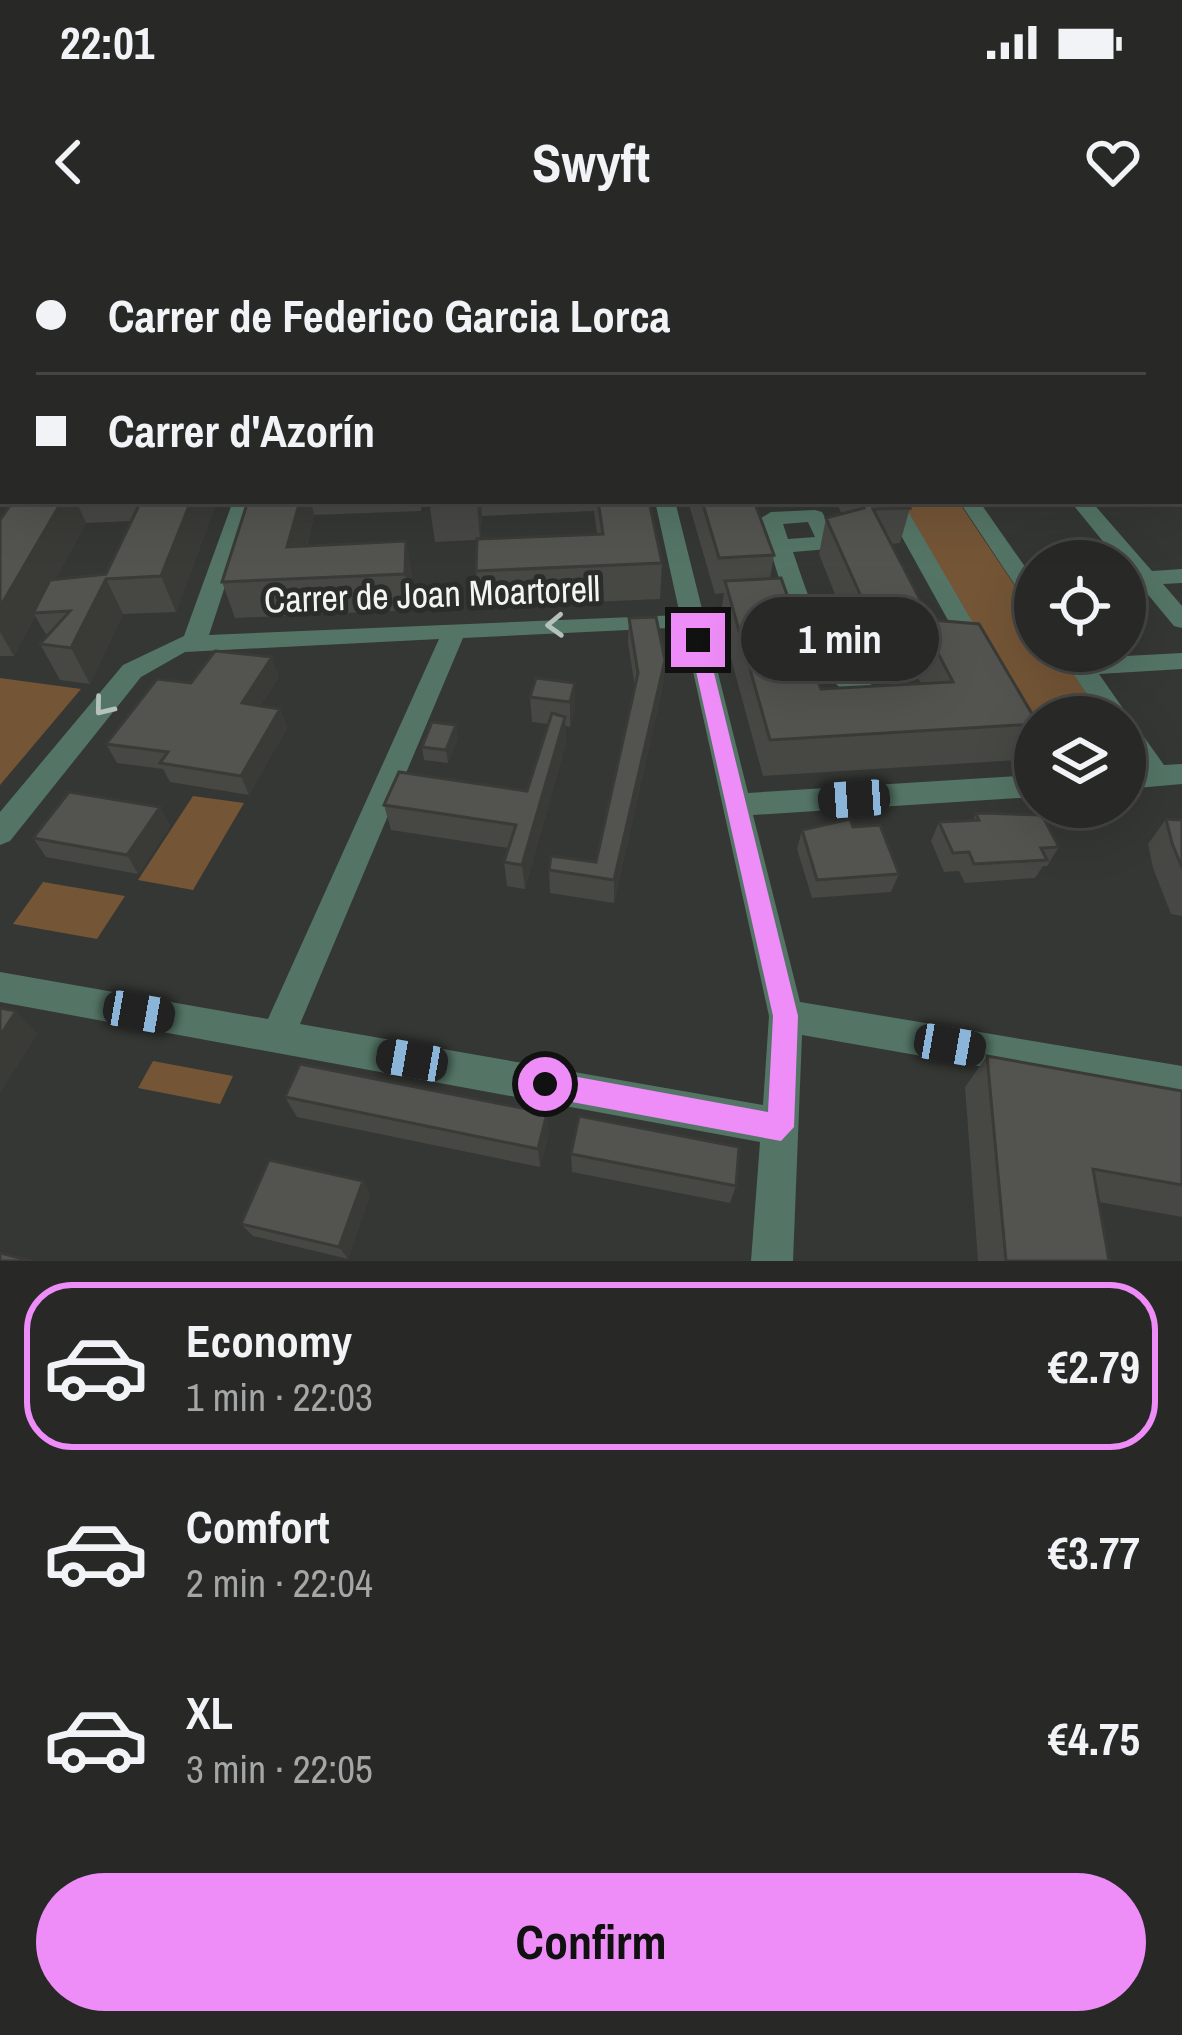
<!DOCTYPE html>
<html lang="en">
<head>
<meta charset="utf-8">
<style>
	:root { --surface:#282927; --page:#30312f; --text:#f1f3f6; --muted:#a5a6a7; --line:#444544; --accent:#ee8cf8 }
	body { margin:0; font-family:"Archivo Narrow",sans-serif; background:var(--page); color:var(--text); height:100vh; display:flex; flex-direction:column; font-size:45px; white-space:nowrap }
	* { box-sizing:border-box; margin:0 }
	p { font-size:39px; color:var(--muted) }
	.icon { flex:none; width:66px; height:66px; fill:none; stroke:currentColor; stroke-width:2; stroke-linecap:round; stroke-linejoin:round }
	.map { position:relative; height:1021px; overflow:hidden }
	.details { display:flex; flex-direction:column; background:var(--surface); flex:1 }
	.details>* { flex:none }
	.hud { position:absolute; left:0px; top:0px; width:1182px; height:264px; box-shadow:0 12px 48px #0002,0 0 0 3px var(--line); display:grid; align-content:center; height:264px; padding:0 36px; background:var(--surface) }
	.tools { position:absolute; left:1014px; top:300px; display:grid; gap:24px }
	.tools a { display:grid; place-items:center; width:132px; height:132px; border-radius:50%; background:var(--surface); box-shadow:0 12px 48px #0002,0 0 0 3px var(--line); font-size:60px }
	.end { position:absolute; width:54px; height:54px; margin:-27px; border:15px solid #ee8cf8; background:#111; box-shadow:0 0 0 6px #111 }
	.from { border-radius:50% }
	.bubble { position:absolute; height:84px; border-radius:42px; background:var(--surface); box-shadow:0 12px 48px #0002,0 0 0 3px var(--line); font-size:39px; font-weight:700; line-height:84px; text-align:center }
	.car { position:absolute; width:36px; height:72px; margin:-36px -18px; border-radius:15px; box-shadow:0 0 9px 3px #0007; background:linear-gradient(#222 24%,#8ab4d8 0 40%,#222 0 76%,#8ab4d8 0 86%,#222 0) }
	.hud b { display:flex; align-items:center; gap:42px; height:114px; font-size:45px }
	.hud b+b { border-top:3px solid var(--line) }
	.hud i { width:30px; height:30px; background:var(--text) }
	ul { padding:21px 0 0; list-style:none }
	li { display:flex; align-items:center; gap:36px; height:168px; margin:0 24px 18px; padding:0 12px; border:6px solid transparent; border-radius:48px }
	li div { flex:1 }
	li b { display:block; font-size:45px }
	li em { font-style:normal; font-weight:700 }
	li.selected { border-color:var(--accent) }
	li>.icon { width:108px; height:108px; stroke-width:1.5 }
	.button { display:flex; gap:24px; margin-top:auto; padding:24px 36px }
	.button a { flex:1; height:138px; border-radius:72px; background:var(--accent); color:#111; font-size:48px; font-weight:700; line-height:138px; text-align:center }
	.status { display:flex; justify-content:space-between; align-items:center; height:84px; padding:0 60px; background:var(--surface); direction:ltr }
	.status svg { height:33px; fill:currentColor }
	header { display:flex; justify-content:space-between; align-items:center; height:156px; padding:0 36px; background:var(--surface); font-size:54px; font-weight:700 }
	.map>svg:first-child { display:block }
</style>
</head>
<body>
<div class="status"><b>22:01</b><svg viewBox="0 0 49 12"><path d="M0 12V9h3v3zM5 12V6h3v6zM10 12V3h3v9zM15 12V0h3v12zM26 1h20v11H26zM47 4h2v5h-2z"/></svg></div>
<header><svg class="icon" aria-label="back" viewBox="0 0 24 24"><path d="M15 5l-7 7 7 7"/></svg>Swyft<svg class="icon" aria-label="heart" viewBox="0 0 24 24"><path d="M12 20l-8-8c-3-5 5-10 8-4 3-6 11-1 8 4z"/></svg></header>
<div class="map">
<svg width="1182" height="1021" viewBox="0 0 1182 1021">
	<rect width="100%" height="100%" fill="#353734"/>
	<path fill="#745536" d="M 900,261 L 958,261 L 1035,376 L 1035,411 L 1058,411 L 1102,477 L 1035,477 L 1035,502 Z
		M 0,438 L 81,449 L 0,545 Z
		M 193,556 L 244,563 L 193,650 L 138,640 Z
		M 43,642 L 125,656 L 97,699 L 13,684 Z
		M 153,821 L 233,836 L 220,864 L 138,848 Z"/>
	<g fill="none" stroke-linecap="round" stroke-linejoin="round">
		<path fill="#547566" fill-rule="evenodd" d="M 0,191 L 3,191 L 3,201 L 0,201 Z
			M 233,261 L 253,261 L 209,395 L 680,375 L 655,261 L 675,261 L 748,553 L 1035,535 L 1035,557 L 753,575 L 800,762 L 1182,826 L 1182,862 L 802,795 L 793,1021 L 751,1021 L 760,902 L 0,762 L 0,732 L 268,779 L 439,399 L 185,412 L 141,437 L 10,601 L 0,605 L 0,572 L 123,425 L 184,396 ZM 669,388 L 685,395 L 769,776 L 763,865 L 300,784 L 463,398 Z
			M 882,261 L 902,261 L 991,414 L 988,420 L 970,420 Z
			M 959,261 L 979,261 L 1035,341 L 1035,365 L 1027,363 Z
			M 1070,261 L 1091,261 L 1152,331 L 1182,329 L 1182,343 L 1163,344 L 1182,366 L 1182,388 L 1174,386 L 1140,345 L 1125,344 L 1125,334 L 1129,333 L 1125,321 L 1119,321 Z
			M 815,270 L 822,272 L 839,303 L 828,309 L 793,312 C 807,352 820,398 852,429 C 865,442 884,451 895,465 L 891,471 C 876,476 869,469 857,461 C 798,422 780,341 761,278 L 771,272 ZM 808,282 L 815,297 L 788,299 L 783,284 Z
			M 1058,411 L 1083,411 L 1088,418 L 1182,413 L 1182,429 L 1099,434 L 1129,477 L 1127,481 L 1134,483 L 1164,525 L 1182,524 L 1182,544 L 1125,549 L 1125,529 L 1137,528 L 1125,511 L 1125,477 L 1102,477 Z
			M 1012,465 L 1021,468 L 1035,491 L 1035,525 L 1025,522 L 999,474 Z"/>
	</g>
	<path fill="#474744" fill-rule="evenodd" d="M 13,261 L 217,261 L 176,372 L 123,374 L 90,444 L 60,440 L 40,404 L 47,396 L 35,376 L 14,416 L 0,416 L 0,280 ZM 132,281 L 106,334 L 55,340 L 86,283 Z
		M 248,261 L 422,261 L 421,271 L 314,275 L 307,306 L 406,301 L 412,337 L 412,370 L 235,378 L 222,342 Z
		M 429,261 L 649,261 L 662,323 L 660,359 L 480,367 L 476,331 L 477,300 L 435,302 ZM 594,271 L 597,294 L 480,299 L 482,276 Z
		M 688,261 L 907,261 L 910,268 L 900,303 L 891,304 L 925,369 L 921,380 L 1035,479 L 1035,489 L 1019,520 L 763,536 L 720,378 L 724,353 L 715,354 ZM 836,262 L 842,274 L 826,278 L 819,314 L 857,409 L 911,406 L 908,416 L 921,444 L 821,449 L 770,339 L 774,315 L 755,265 Z
		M 629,378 L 665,420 L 663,445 L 614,663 L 550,653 L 549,630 L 596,622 L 635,447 L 628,403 Z
		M 279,437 L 260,466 L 280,469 L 287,488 L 249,555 L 170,542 L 163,529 L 117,523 L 106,504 L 191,443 Z
		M 575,443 L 575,468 L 570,487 L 565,486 L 566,503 L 525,649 L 507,646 L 504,622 L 508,608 L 391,590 L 384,565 L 527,551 L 548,484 L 532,482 L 530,457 Z
		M 458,498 L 448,523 L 424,520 L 422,507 Z
		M 160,567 L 170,586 L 138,634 L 46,617 L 33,598 Z
		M 976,574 L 1059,607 L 1047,626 L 1043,626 L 1035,638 L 965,643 L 959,631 L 944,632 L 931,601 L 939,582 L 973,580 Z
		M 1166,579 L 1182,580 L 1182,676 L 1171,674 L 1153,628 L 1148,604 Z
		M 853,587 L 899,634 L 891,652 L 812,658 L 797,609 L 802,590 Z
		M 987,816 L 1182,851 L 1182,977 L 1099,962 L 1109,1021 L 978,1021 L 965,847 Z
		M 285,857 L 549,893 L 540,927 L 297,877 Z
		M 571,914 L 736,946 L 730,963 L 572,932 Z
		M 363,941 L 370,955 L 348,1019 L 253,996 L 241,984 Z"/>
	<path fill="#3a3a37" d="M 62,261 L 76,261 L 86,283 L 38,372 L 33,373 L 35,376 L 14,416 L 0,392 L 0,367 Z
		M 191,261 L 217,261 L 176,372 L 161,336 Z
		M 300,261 L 311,261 L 314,275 L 299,338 L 287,307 Z
		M 477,261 L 481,261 L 482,276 L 480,300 Z
		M 406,301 L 412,337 L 412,370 L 405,334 Z
		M 106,339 L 123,374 L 90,444 L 71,408 Z
		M 272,417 L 279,437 L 249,483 L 242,463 Z
		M 665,420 L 663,445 L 614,663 L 614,640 Z
		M 575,443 L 575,468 L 570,487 L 570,462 Z
		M 280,469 L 287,488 L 249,555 L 241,536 Z
		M 565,477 L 566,503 L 525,649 L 522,625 Z
		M 456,485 L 458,498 L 448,523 L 446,510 Z
		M 160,567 L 170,586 L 138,634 L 127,615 Z
		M 16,771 L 38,794 L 0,853 L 0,796 Z
		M 547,873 L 549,893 L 540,927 L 538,909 Z
		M 363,941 L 370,955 L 348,1019 L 339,1007 Z"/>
	<path fill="#53534f" stroke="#3a3a37" stroke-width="3" d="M 13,261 L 62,261 L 0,367 L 0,280 Z
		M 141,261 L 191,261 L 161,336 L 106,339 L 71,408 L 40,404 L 70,371 L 33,373 L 50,340 L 106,334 Z
		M 248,261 L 300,261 L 287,307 L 406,301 L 405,334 L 222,342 Z
		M 429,261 L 477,261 L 476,264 L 429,266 Z
		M 598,261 L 649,261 L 662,323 L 476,331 L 477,299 L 603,294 Z
		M 702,261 L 754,261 L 774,315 L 719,318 Z
		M 861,261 L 907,261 L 910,268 L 873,269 L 925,369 L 868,372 L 826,278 L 864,268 Z
		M 781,338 L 821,449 L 953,442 L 920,379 L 979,384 L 1035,479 L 1035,484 L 770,500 L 725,341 Z
		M 656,377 L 665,420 L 614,640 L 549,630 L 551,616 L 596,622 L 638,433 L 629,378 Z
		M 215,411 L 272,417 L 242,463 L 280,469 L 241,536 L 160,523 L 168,512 L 106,504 L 157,439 L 191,443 Z
		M 536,438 L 575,443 L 570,462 L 530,457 Z
		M 552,473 L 565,477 L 522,625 L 504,622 L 516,585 L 384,565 L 399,532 L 527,551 Z
		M 432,482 L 456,485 L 446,510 L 422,507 Z
		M 69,552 L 160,567 L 127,615 L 33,598 Z
		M 982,573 L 1042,575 L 1059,607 L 1041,608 L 1047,620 L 974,624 L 969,612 L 953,613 L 939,582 L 979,580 L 976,574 Z
		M 850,579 L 853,587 L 880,585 L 899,634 L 817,640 L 802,590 Z
		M 1166,579 L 1182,580 L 1182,628 L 1172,603 Z
		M 0,768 L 16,771 L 0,796 Z
		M 987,816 L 1182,851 L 1182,945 L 1093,929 L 1109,1021 L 1006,1021 Z
		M 300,824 L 547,873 L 538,909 L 285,857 Z
		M 579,876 L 739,907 L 736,946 L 571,914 Z
		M 269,920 L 363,941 L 339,1007 L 241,984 Z
		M 0,1013 L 32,1021 L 0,1021 Z"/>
	<defs><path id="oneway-chevron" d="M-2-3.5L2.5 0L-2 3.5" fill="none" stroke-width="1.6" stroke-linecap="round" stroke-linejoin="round" transform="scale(3)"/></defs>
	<g stroke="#b4c2bb">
		<use href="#oneway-chevron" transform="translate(555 385) rotate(178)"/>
		<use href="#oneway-chevron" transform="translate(103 467) rotate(129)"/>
	</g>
	<path fill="#ee8cf8" d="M 698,394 L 706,400 L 798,776 L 794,887 L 781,901 L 545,857 L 532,844 L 545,831 L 768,872 L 773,776 L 689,400 Z"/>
	<g text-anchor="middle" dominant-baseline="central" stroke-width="10" stroke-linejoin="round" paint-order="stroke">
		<g font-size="36" fill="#f4f5f3" stroke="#2b2d2a">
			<text transform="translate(432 354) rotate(-2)">Carrer de Joan Moartorell</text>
		</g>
	</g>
</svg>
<div class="tools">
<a><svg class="icon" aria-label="locate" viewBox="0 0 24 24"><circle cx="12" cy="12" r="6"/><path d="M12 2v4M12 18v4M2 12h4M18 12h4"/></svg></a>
<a><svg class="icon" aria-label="layers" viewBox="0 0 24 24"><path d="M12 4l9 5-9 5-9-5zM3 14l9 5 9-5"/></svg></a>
</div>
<i class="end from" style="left:545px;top:844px"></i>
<i class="end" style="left:698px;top:400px"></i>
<div class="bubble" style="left:741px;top:357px;width:198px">1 min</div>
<i class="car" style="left:854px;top:559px;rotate:266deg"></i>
<i class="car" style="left:139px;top:772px;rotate:100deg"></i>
<i class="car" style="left:950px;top:805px;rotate:100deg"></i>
<i class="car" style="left:412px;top:820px;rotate:280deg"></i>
<div class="hud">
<b><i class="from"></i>Carrer de Federico Garcia Lorca</b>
<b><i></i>Carrer d'Azorín</b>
</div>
</div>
<section class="details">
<ul>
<li class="selected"><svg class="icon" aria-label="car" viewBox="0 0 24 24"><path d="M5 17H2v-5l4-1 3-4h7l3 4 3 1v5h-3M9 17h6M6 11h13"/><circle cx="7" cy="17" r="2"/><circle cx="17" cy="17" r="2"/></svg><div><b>Economy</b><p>1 min · 22:03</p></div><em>€2.79</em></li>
<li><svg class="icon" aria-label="car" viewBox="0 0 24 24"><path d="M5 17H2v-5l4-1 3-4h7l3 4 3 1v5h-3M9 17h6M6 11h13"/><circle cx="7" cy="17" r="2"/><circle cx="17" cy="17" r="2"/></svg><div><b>Comfort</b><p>2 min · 22:04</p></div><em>€3.77</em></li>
<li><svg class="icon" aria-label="car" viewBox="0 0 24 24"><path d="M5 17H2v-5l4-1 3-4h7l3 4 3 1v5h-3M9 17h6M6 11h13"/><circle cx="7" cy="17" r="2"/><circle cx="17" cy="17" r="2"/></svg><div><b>XL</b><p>3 min · 22:05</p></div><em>€4.75</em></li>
</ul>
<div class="button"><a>Confirm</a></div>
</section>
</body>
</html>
